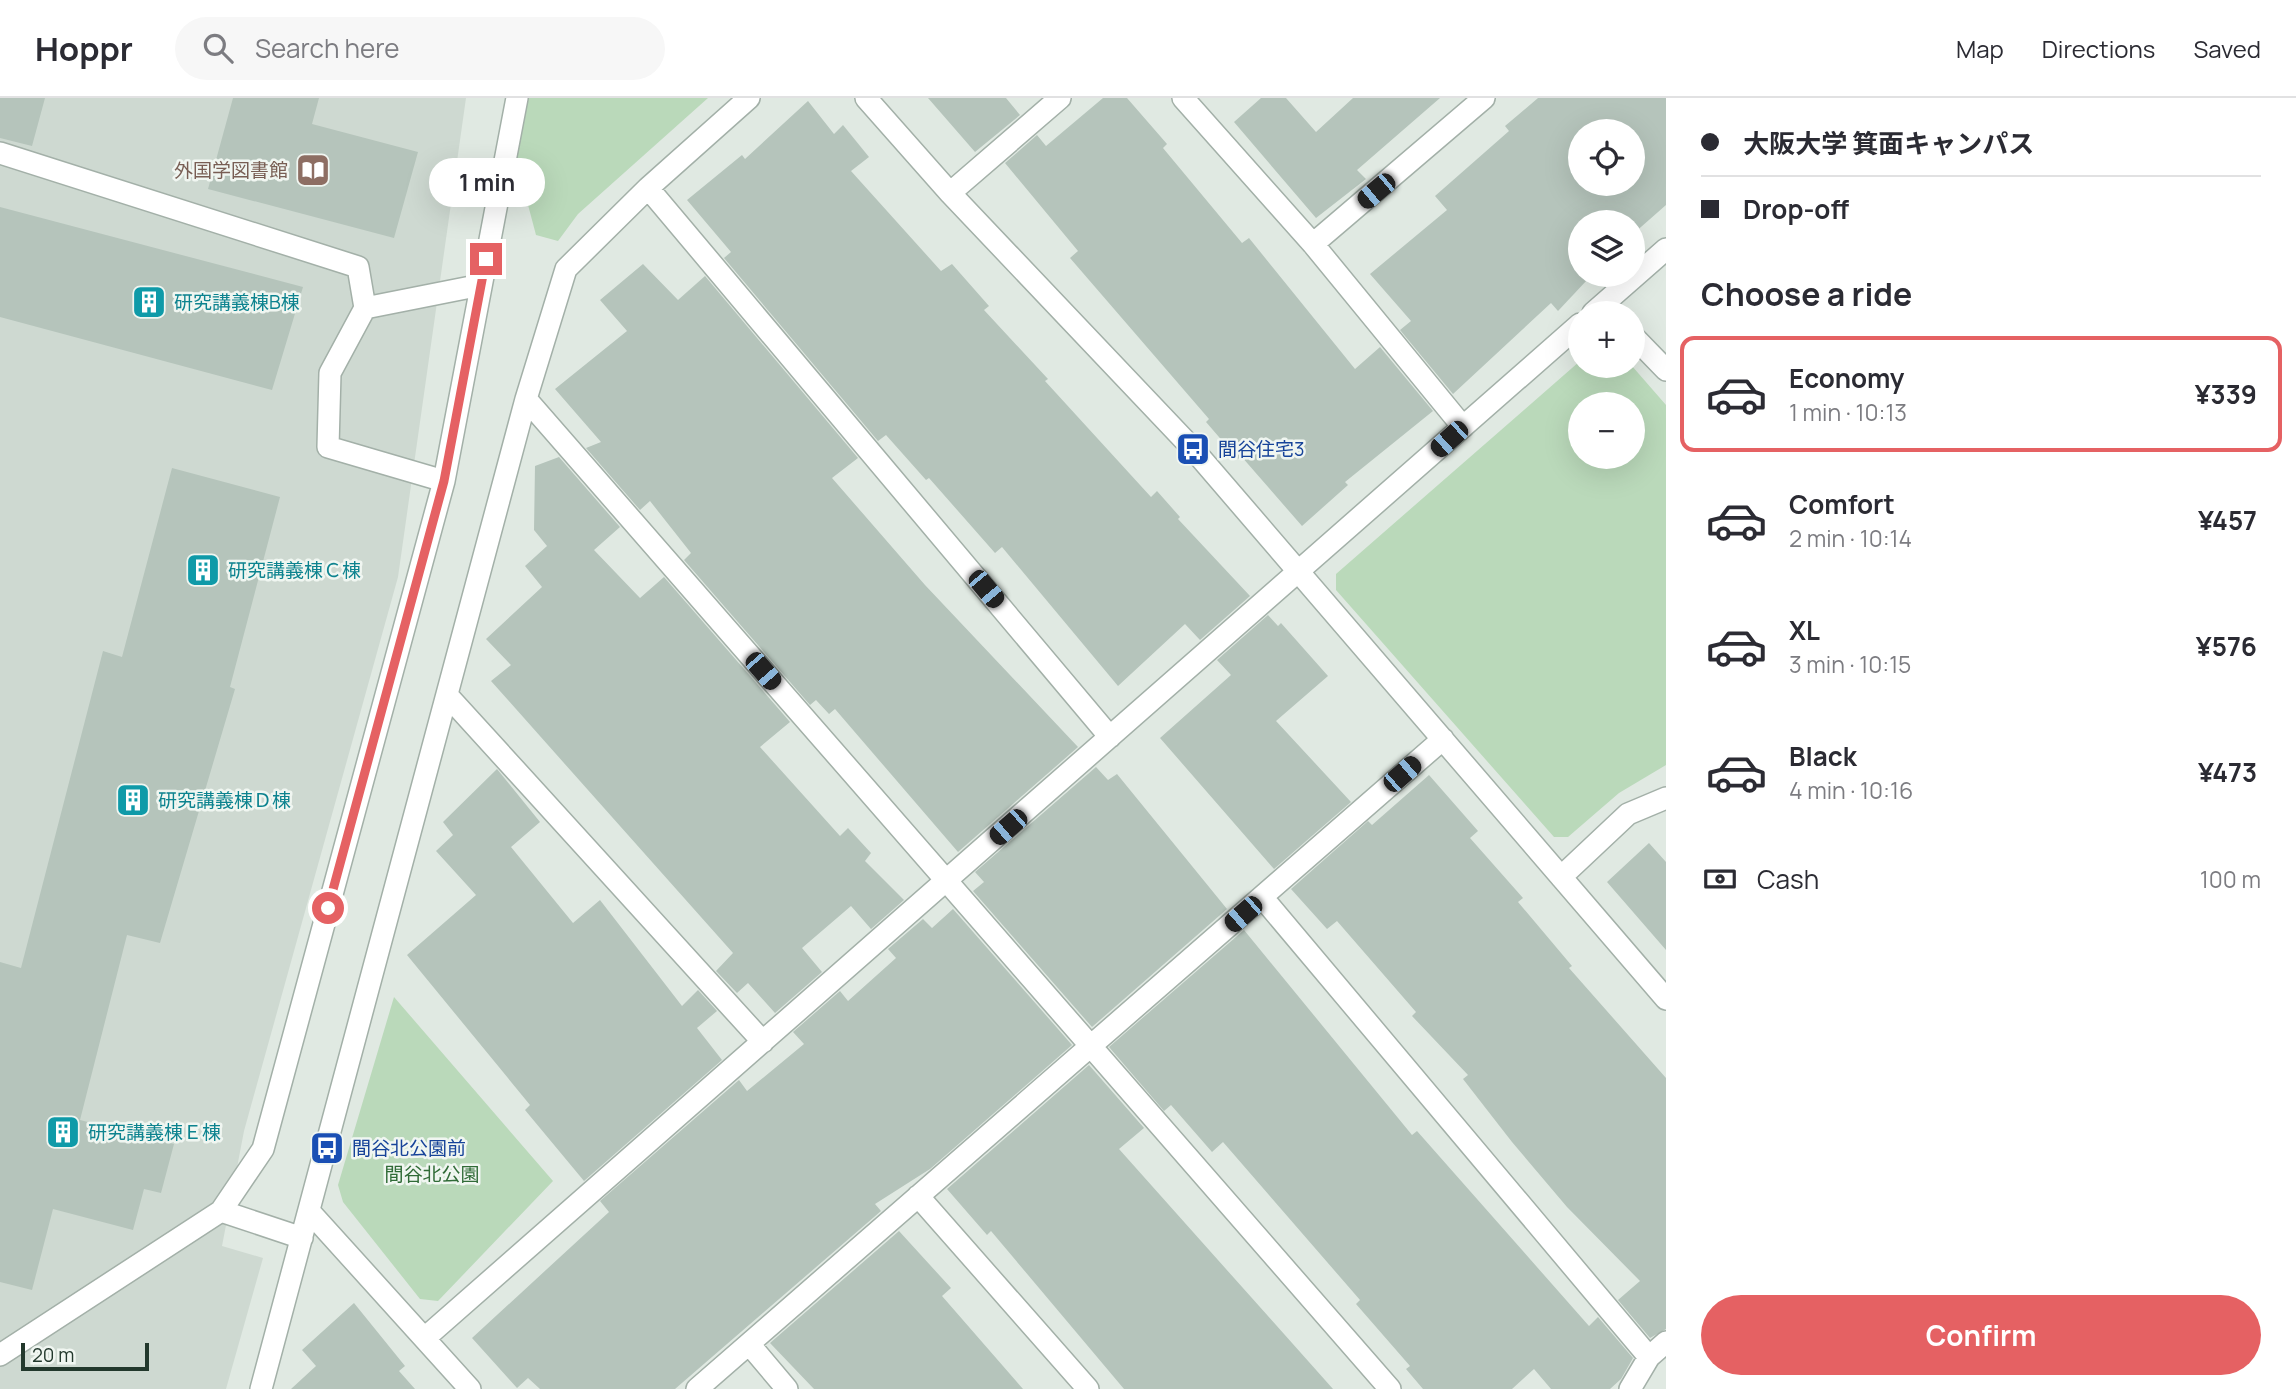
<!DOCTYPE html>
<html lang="en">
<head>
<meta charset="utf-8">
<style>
	:root { --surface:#fff; --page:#f7f7f7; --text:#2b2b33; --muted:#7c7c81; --line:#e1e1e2; --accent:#e56163 }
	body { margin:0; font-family:Manrope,"Noto Sans JP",sans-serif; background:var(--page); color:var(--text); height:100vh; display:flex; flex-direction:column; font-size:26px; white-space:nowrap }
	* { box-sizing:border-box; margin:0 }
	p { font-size:23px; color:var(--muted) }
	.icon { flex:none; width:38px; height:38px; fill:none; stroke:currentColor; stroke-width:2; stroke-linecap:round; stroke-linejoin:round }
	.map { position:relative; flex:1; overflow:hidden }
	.panel { display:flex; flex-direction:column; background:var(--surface); width:630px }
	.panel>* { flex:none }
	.guide { display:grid; align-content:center; height:154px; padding:0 35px; background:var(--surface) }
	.controls { position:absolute; left:1568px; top:21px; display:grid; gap:14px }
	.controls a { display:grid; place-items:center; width:77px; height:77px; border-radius:50%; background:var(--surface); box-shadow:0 7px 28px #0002; font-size:35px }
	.scale { position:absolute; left:21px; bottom:18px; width:128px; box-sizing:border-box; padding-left:7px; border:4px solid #22382c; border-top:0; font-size:19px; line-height:24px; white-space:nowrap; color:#22382c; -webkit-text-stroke:5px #f0f6f1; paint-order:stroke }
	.end { position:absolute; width:32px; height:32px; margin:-16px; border:9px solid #e56163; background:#fff; box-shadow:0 0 0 4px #fff }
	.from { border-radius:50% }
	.bubble { position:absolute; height:49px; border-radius:24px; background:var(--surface); box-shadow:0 7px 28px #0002; font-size:23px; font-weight:700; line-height:49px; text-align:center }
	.car { position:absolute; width:21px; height:42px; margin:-21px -10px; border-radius:9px; box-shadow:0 0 5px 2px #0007; background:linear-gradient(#222 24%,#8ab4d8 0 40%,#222 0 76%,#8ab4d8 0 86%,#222 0) }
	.guide b { display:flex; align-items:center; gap:24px; height:66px; font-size:26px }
	.guide b+b { border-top:2px solid var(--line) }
	.guide i { width:18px; height:18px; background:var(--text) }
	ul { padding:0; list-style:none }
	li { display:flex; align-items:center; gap:21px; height:116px; margin:0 14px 10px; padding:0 21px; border:4px solid transparent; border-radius:14px }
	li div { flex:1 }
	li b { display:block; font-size:26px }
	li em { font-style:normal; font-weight:700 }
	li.active { border-color:var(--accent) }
	li>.icon { width:63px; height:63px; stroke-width:1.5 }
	h2 { padding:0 35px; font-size:32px; line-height:84px }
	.pay { display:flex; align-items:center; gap:18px; height:77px; padding:0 35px; font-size:26px }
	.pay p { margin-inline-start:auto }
	.action { display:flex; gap:14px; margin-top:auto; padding:14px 35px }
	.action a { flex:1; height:80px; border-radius:42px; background:var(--accent); color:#fff; font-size:28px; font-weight:700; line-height:80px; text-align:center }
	header { display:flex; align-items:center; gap:42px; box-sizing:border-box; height:98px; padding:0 35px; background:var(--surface); border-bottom:2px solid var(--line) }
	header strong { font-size:33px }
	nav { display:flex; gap:38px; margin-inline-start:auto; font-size:24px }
	.search { width:490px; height:63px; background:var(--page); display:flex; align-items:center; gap:18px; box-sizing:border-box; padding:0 24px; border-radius:38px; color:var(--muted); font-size:26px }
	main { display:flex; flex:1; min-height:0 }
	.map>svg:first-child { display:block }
</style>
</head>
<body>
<header>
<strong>Hoppr</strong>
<div class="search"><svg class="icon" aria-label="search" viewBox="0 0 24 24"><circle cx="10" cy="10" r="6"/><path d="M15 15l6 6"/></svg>Search here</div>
<nav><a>Map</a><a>Directions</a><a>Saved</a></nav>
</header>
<main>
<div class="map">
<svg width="1666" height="1291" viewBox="0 0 1666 1291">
	<rect width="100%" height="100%" fill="#e0e9e2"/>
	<path fill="#ced9d1" d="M 0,0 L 466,0 L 398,479 L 244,1033 L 222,1148 L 263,1160 L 226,1291 L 0,1291 Z"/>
	<path fill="#bad9ba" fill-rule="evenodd" d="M 526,0 L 708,0 L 578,116 L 558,143 L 536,137 L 514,54 Z
		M 1580,263 L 1580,268 L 1632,268 L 1666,307 L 1666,667 L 1619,695 L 1568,739 L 1554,739 L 1336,492 L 1336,476 ZM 1580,306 L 1633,306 L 1633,359 L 1580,359 Z
		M 394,899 L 553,1083 L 438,1203 L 420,1201 L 343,1104 L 338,1087 Z"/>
	<path fill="#b5c4bb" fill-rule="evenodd" d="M 0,0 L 45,0 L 32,48 L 0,40 Z
		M 233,0 L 319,0 L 312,26 L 418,54 L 394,140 L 208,91 Z
		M 928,0 L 1006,0 L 1020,17 L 975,54 Z
		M 1103,0 L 1127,0 L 1167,46 L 1163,50 L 1242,145 L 1249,140 L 1355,271 L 1380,249 L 1433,313 L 1345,384 L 1348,387 L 1302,428 L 1241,358 L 1238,361 L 1206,324 L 1209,321 L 1070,160 L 1078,153 L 1005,65 L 1037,37 L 1046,48 Z
		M 1261,0 L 1286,0 L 1316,34 L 1353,0 L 1440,0 L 1357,72 L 1366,81 L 1316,120 L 1234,24 Z
		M 1538,0 L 1666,0 L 1666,107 L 1633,136 L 1633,124 L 1580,124 L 1580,177 L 1586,177 L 1588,181 L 1558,213 L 1551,205 L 1453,296 L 1400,232 L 1411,223 L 1370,176 L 1447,112 L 1435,98 L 1509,33 L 1505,28 ZM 1580,33 L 1633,33 L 1633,86 L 1580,86 Z
		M 808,3 L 834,36 L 843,27 L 869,59 L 851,73 L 941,173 L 952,166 L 989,208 L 984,212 L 1048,281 L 1045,283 L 1151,399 L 1157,393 L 1180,419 L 1178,421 L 1250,498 L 1200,542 L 1185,526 L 1118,588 L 1002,449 L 995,455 L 929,380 L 926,382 L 886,337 L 878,343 L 724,160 L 731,154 L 687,102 L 742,57 L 745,61 Z
		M 0,109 L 303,189 L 272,292 L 0,219 Z
		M 643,166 L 678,202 L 705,178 L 858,360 L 832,380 L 925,487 L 1078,649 L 958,754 L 835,611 L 829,616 L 816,602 L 810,607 L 684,462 L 691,455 L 650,403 L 640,412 L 586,350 L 601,344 L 555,291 L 627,233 L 600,202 Z
		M 559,359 L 620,429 L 594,452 L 640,500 L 664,479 L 790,624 L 760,649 L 840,738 L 848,730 L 871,755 L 865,763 L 904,802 L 871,831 L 851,808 L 802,850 L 822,874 L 775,915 L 748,885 L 737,895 L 716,873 L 733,855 L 491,583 L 511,567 L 486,541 L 542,489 L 525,468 L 547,448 L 534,432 L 535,368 Z
		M 172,370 L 280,399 L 230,589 L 235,591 L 160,845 L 127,837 L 80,1022 L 174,1046 L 161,1095 L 144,1091 L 133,1132 L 53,1111 L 32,1192 L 0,1184 L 0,864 L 21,870 L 103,553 L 122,559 Z
		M 1268,517 L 1278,528 L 1281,525 L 1328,578 L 1276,623 L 1351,704 L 1274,771 L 1160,640 L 1231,577 L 1217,562 Z
		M 1096,669 L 1108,682 L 1117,676 L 1227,811 L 1092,929 L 973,793 L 984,784 L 975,774 Z
		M 497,671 L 540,724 L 511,749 L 573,825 L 600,802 L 682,908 L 698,892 L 717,913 L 697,930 L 722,962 L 584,1083 L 525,1012 L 530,1007 L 407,857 L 476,797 L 436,753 L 453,737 L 443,724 Z
		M 1429,677 L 1478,733 L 1470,740 L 1523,800 L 1518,804 L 1572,868 L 1569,870 L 1666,980 L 1666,1231 L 1650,1240 L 1618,1202 L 1640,1183 L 1567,1109 L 1512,1044 L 1463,981 L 1468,977 L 1412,918 L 1416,914 L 1337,823 L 1327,831 L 1291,791 L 1368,723 L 1372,727 Z
		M 1649,745 L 1666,764 L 1666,852 L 1607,784 Z
		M 953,811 L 1072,947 L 930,1071 L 875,1106 L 881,1113 L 675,1291 L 540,1291 L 528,1280 L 517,1290 L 472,1240 L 609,1114 L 600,1103 L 739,982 L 747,993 L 804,946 L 793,934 L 840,893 L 848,903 L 896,860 L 888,851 L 923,821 L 932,830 Z
		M 1244,832 L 1412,1037 L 1417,1033 L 1589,1228 L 1598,1219 L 1633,1260 L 1621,1281 L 1610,1291 L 1551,1291 L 1534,1271 L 1512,1291 L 1423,1291 L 1406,1271 L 1410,1268 L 1356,1206 L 1360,1202 L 1223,1044 L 1212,1054 L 1171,1007 L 1164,1013 L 1109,949 Z
		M 1089,967 L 1144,1030 L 1119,1051 L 1333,1291 L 1124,1291 L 991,1133 L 987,1137 L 947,1091 Z
		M 899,1133 L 951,1190 L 942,1198 L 1023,1291 L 814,1291 L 770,1245 Z
		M 354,1205 L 405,1268 L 399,1273 L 415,1291 L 291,1291 L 316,1268 L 302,1252 Z"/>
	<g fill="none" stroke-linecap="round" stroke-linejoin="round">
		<g stroke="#a3b0a8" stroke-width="24">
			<path id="minor" d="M 866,0 L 950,95 L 1193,351 L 1666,901
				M 1183,0 L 1313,146 L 1463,329
				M 0,55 L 358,169 L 365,210
				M 648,90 L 1110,639
				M 950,95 L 1060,0
				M 1313,146 L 1484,0
				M 1593,215 L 1666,151
				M 1633,238 L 1666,272
				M 526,301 L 1390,1291
				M 444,383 L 328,349 L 330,275 L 365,210 L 481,187
				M 447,597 L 763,944
				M 1561,779 L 1628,716 L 1666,700
				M 1262,799 L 1649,1259
				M 918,1098 L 1088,1291
				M 221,1113 L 302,1140
				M 309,1113 L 470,1291
				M 426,1239 L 1580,226
				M 749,1246 L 787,1291
				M 0,1257 L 221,1113 L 263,1051 L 444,383 L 517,0
				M 261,1291 L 526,301 L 566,171 L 648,90 L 749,0
				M 697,1291 L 1443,641
				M 1630,1291 L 1649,1259 L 1666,1244"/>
		</g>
		<use href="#minor" stroke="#fff" stroke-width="21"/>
	</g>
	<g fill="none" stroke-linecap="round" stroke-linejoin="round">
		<path stroke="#e56163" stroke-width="9" d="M 328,810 L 444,383 L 486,161"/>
	</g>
	<defs>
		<g id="library-square" transform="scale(1.75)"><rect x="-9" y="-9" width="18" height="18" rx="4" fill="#8d6e63" stroke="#f0f6f1"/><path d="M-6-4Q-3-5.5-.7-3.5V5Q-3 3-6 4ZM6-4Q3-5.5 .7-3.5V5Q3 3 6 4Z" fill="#fff"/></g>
		<g id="building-square" transform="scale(1.75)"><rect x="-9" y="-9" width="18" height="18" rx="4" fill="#0f9aa8" stroke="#f0f6f1"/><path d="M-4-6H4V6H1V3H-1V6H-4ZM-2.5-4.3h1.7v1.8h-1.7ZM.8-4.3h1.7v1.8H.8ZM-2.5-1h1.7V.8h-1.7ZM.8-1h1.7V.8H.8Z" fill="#fff"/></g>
		<g id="bus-square" transform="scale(1.75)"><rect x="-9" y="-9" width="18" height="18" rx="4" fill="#1a4fb4" stroke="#f0f6f1"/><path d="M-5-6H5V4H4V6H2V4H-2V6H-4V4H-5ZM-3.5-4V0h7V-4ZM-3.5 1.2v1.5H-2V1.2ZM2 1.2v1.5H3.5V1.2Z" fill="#fff"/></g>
	</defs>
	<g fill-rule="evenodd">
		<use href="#library-square" x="313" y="72"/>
		<use href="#building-square" x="149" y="204"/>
		<use href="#bus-square" x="1193" y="351"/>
		<use href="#building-square" x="203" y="472"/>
		<use href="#building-square" x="133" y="702"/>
		<use href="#building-square" x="63" y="1034"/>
		<use href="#bus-square" x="327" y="1050"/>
	</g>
	<g text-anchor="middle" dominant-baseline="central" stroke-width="5" stroke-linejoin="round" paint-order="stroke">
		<g font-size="19" fill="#785e54" stroke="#f0f6f1" text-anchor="end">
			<text x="288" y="72">外国学図書館</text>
		</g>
		<g font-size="19" fill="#0d838f" stroke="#f0f6f1" text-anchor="start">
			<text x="174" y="204">研究講義棟B棟</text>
			<text x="228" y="472">研究講義棟Ｃ棟</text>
			<text x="158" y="702">研究講義棟Ｄ棟</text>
			<text x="88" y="1034">研究講義棟Ｅ棟</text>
		</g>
		<g font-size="19" fill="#164399" stroke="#f0f6f1" text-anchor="start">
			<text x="1218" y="351">間谷住宅3</text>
			<text x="352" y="1050">間谷北公園前</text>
		</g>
		<g font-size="19" fill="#306b37" stroke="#f0f6f1">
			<text x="432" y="1076">間谷北公園</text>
		</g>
	</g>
</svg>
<div class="controls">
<a><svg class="icon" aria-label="locate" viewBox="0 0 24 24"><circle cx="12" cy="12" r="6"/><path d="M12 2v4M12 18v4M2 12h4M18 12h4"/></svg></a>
<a><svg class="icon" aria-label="layers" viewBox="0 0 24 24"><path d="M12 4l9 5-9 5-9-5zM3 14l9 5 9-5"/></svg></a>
<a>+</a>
<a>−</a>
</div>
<div class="scale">20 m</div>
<i class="end from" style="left:328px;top:810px"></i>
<i class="end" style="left:486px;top:161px"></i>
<div class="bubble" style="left:429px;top:60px;width:116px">1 min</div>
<i class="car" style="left:1376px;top:93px;rotate:230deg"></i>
<i class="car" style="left:1449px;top:341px;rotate:228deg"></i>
<i class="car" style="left:986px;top:491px;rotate:140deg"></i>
<i class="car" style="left:763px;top:573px;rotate:139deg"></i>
<i class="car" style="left:1402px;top:676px;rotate:49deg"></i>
<i class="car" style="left:1008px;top:729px;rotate:229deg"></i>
<i class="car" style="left:1243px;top:816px;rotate:229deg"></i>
</div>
<section class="panel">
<div class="guide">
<b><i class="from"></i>大阪大学 箕面キャンパス</b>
<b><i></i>Drop-off</b>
</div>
<h2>Choose a ride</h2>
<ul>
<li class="active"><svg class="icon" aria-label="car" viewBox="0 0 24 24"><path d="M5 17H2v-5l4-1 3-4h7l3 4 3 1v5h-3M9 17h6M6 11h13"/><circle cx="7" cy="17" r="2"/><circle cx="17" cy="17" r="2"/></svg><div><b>Economy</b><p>1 min · 10:13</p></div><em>¥339</em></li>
<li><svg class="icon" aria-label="car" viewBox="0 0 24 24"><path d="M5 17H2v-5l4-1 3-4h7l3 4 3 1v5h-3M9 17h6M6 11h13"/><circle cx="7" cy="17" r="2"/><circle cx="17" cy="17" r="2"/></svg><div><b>Comfort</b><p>2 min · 10:14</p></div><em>¥457</em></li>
<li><svg class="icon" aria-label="car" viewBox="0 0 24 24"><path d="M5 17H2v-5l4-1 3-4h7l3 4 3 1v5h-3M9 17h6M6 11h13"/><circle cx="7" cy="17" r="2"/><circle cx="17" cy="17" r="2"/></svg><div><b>XL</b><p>3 min · 10:15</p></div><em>¥576</em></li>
<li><svg class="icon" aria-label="car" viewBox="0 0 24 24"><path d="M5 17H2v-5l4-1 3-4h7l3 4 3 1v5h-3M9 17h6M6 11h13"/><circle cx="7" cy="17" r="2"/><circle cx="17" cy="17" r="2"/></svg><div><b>Black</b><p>4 min · 10:16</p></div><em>¥473</em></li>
</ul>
<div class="pay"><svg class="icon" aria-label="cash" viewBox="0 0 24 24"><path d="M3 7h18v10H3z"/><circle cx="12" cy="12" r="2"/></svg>Cash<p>100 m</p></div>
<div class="action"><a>Confirm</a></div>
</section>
</main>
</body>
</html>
